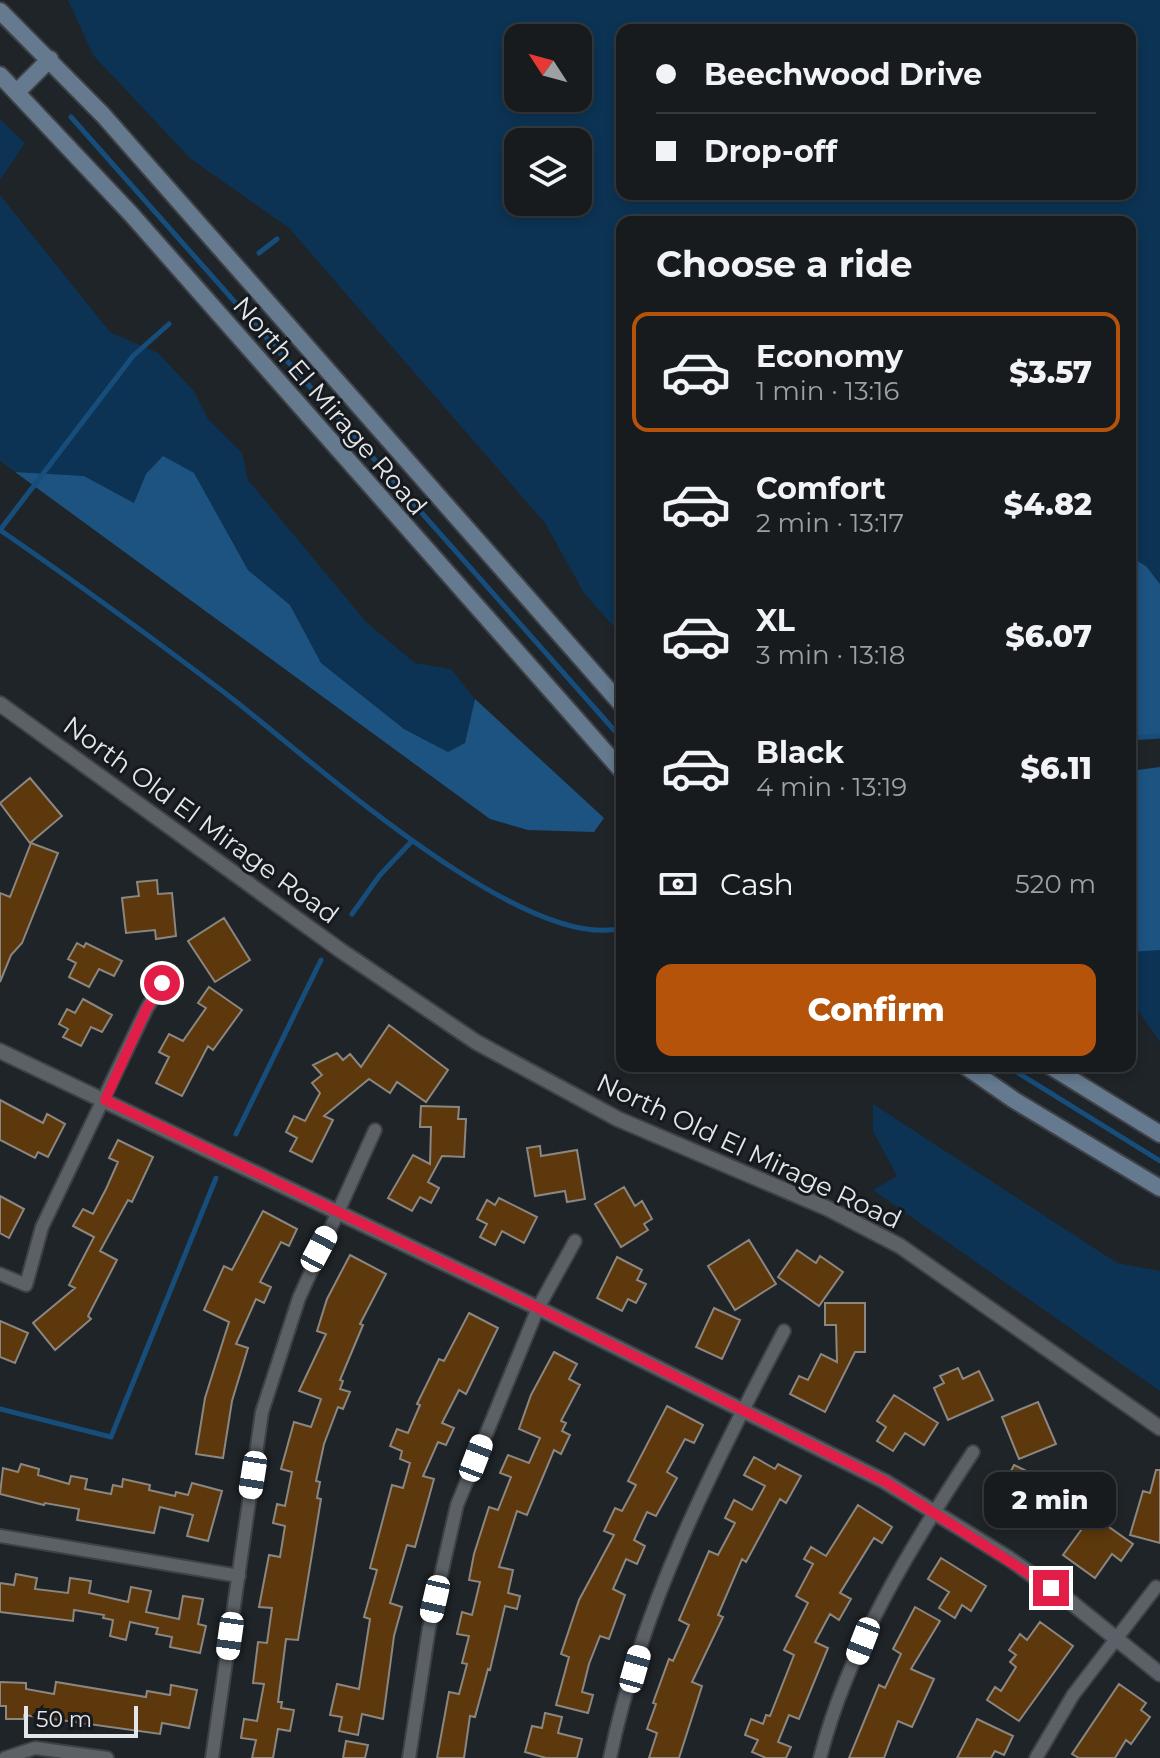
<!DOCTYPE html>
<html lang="en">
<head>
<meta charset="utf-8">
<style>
	:root { --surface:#171b1e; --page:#202427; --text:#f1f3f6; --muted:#9ea1a4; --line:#36393c; --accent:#b45309 }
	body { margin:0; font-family:Montserrat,sans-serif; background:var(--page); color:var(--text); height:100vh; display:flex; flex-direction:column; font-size:30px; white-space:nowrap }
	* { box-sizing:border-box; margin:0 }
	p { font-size:26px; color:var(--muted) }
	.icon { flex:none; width:44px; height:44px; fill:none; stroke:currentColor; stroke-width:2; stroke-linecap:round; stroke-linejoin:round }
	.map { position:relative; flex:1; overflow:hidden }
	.drawer { position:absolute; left:616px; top:216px; width:520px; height:856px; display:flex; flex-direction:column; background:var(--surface); border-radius:16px; box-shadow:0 4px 12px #0003,0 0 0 2px var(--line) }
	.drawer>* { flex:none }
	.banner { position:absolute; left:616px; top:24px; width:520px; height:176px; border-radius:16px; box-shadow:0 4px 12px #0003,0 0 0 2px var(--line); display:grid; align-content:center; height:176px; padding:0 40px; background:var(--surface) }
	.needle { width:52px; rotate:306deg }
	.fabs { position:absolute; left:504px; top:24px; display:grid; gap:16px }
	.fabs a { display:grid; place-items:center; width:88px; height:88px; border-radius:16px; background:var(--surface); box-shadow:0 4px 12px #0003,0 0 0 2px var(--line); font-size:40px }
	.scale { position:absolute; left:24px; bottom:20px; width:114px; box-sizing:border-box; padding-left:8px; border:4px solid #e4e7ea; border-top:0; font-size:22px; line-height:28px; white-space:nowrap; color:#e4e7ea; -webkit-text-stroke:6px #161a1e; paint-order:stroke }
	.end { position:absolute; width:36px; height:36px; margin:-18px; border:10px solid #e11d48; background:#fff; box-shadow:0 0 0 4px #fff }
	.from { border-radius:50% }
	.bubble { position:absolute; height:56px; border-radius:16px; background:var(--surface); box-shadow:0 4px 12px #0003,0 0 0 2px var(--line); font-size:26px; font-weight:800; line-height:56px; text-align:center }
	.car { position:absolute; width:24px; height:48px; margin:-24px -12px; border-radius:10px; box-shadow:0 0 6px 2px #0007; background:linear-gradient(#fff 24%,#345 0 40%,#fff 0 76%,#345 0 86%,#fff 0) }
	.banner b { display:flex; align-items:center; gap:28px; height:76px; font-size:30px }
	.banner b+b { border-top:2px solid var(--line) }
	.banner i { width:20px; height:20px; background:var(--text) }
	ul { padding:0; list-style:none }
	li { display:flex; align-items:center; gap:24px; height:120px; margin:0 16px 12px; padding:0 24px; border:4px solid transparent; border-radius:16px }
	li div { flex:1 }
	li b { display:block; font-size:30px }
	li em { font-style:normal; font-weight:800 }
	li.active { border-color:var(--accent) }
	li>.icon { width:72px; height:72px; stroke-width:1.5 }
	h2 { padding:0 40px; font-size:36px; line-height:96px }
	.pay { display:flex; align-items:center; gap:20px; height:88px; padding:0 40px; font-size:30px }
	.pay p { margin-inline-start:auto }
	.cta { display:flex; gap:16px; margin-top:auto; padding:16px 40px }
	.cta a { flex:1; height:92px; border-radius:16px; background:var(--accent); color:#fff; font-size:32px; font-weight:800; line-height:92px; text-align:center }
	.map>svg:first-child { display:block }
</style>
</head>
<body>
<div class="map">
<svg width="1160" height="1758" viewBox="0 0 1160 1758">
	<rect width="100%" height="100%" fill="#1f2428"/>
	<path fill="#0c3353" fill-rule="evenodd" d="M 68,0 L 1160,0 L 1160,584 L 1146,566 L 1130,557 L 1130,222 L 622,222 L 622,636 L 584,593 L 545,523 L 289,228 L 191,159 L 93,55 ZM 622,30 L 1130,30 L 1130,194 L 622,194 ZM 518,38 L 578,38 L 578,98 L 518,98 ZM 518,142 L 578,142 L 578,202 L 518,202 Z
		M 0,119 L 25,143 L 0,180 Z
		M 0,195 L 110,332 L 158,353 L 194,391 L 208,419 L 242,453 L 248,480 L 367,623 L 415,663 L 451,669 L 475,699 L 465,743 L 448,752 L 404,729 L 321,663 L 290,605 L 248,570 L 194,473 L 146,474 L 134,503 L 84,476 L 15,472 L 0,461 Z
		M 1160,949 L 1160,1042 L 1130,999 L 1130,951 Z
		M 873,1104 L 1117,1263 L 1160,1271 L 1160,1391 L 873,1190 L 897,1176 L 873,1131 Z"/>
	<path fill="#1c5380" d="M 163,456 L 194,473 L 248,570 L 290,605 L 321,663 L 404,729 L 448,752 L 465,743 L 475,699 L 604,818 L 594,832 L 528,830 L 490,819 L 15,472 L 84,476 L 134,503 L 146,474 Z
		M 1130,557 L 1146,566 L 1160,584 L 1160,734 L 1130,740 Z
		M 1160,767 L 1160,950 L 1130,952 L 1130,771 Z"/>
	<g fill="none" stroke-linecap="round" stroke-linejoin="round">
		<path stroke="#164d7b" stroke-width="5" d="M 71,117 L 622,739
			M 259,253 L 277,239
			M 0,530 C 77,583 151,637 225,693 C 305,754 522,954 622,928
			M 0,530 L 133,356 L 169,324
			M 1130,738 L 1160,736
			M 352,914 L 380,875 L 412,841
			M 1007,1066 L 1160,1161
			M 236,1134 L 321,960
			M 0,1409 L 111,1437 L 216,1178"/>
	</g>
	<path fill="#5c380c" stroke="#8b8680" stroke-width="2" d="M 30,778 L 62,816 L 30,843 L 0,803 Z
		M 31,843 L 58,853 L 22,943 L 11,955 L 0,982 L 0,893 L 10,897 Z
		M 157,880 L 158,894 L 172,893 L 176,936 L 156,939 L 155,930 L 126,933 L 122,898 L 139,896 L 137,882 Z
		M 224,918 L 250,960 L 215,982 L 188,941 Z
		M 77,943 L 84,947 L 86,943 L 122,961 L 114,976 L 99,969 L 89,987 L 69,977 L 76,963 L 68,959 Z
		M 209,987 L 242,1010 L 213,1050 L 208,1046 L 182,1096 L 156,1083 L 169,1057 L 159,1052 L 169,1034 L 183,1041 L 206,1008 L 198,1003 Z
		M 83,999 L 112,1015 L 102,1032 L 91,1027 L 81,1046 L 63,1037 L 68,1029 L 59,1024 L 67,1009 L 75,1013 Z
		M 389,1025 L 448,1070 L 426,1102 L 397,1082 L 390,1093 L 369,1079 L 324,1116 L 333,1120 L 312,1162 L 290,1151 L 297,1138 L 286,1132 L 294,1116 L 305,1121 L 320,1093 L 312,1083 L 322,1075 L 313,1065 L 337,1053 L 343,1060 L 350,1054 L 361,1067 Z
		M 0,1100 L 43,1123 L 47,1114 L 65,1124 L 48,1157 L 38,1152 L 35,1158 L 0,1140 Z
		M 421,1106 L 459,1107 L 458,1119 L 466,1119 L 464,1157 L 442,1156 L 428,1182 L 439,1188 L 431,1203 L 420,1197 L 412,1211 L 388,1198 L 413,1155 L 430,1164 L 431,1127 L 420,1127 Z
		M 118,1140 L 153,1157 L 132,1202 L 128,1200 L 100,1251 L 117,1260 L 88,1316 L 91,1319 L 55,1350 L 33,1323 L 75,1288 L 69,1285 L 94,1237 L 73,1226 L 83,1209 L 93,1214 L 106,1189 L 118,1162 L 109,1158 Z
		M 540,1146 L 541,1156 L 577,1150 L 585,1199 L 567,1202 L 565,1191 L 535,1196 L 527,1148 Z
		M 624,1187 L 635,1206 L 642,1201 L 652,1219 L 644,1224 L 648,1230 L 621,1247 L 595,1204 Z
		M 0,1196 L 24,1209 L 9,1238 L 0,1233 Z
		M 499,1198 L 537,1217 L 524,1243 L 502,1231 L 495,1245 L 480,1237 L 487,1224 L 477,1219 L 487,1200 L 495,1205 Z
		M 263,1211 L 297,1229 L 289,1246 L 281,1242 L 260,1282 L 271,1287 L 264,1303 L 256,1299 L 236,1344 L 248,1348 L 232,1401 L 223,1458 L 196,1454 L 205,1398 L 229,1322 L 204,1310 L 224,1266 L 232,1270 Z
		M 749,1240 L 776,1284 L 735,1310 L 708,1266 Z
		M 797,1250 L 816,1263 L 820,1256 L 843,1272 L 819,1306 L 778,1277 Z
		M 350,1255 L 386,1274 L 360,1324 L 363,1325 L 340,1380 L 343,1381 L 340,1389 L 350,1392 L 343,1409 L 338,1407 L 324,1444 L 316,1481 L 320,1482 L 317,1498 L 321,1499 L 298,1640 L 286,1639 L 278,1702 L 282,1702 L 281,1708 L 294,1710 L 290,1731 L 278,1729 L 273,1758 L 252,1758 L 256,1740 L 241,1738 L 244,1719 L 257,1721 L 264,1684 L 253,1683 L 258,1642 L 267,1643 L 272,1608 L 259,1607 L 269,1555 L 280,1557 L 285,1526 L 273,1523 L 277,1504 L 285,1506 L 292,1472 L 281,1469 L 294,1422 L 311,1427 L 321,1399 L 299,1391 L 326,1334 L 317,1331 L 327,1299 Z
		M 617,1257 L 642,1270 L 637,1280 L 646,1284 L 636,1303 L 628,1299 L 622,1311 L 597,1298 Z
		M 825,1303 L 865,1303 L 865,1352 L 855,1352 L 825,1412 L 790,1394 L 799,1376 L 808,1380 L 821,1354 L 837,1362 L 836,1325 L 825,1325 Z
		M 714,1308 L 740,1320 L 722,1359 L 696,1347 Z
		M 469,1313 L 498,1328 L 466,1394 L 459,1390 L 442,1423 L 454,1428 L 446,1445 L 438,1442 L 423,1476 L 434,1479 L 415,1547 L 407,1545 L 390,1603 L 402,1607 L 394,1636 L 383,1719 L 362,1714 L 358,1735 L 339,1731 L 342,1717 L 330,1715 L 337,1684 L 359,1689 L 370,1619 L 364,1617 L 377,1570 L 370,1568 L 392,1485 L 403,1488 L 410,1463 L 400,1459 L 402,1451 L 390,1446 L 397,1429 L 408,1433 L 420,1405 L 417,1404 L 439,1359 L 444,1361 Z
		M 0,1321 L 28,1333 L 15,1363 L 0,1357 Z
		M 554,1352 L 577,1364 L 569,1379 L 580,1385 L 561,1421 L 566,1423 L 562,1431 L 570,1435 L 561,1454 L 554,1450 L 527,1515 L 517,1511 L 499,1567 L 513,1570 L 508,1593 L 520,1596 L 517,1609 L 505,1606 L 490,1670 L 488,1669 L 475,1717 L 470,1716 L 464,1758 L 437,1758 L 449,1692 L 459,1694 L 467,1664 L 462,1663 L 469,1636 L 457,1634 L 462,1612 L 472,1615 L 480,1582 L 469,1580 L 474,1554 L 489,1507 L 498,1510 L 511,1477 L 500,1473 L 508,1455 L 529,1463 L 540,1438 L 519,1429 L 531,1395 Z
		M 958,1368 L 963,1379 L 979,1371 L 993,1400 L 948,1420 L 934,1388 L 944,1383 L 940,1376 Z
		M 894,1395 L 938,1423 L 924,1445 L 905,1433 L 893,1451 L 877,1441 L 886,1427 L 877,1421 Z
		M 1038,1402 L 1056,1444 L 1019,1459 L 1002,1417 Z
		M 667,1406 L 703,1425 L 694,1443 L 685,1439 L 667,1472 L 677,1478 L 656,1516 L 647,1512 L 634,1540 L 645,1546 L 637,1564 L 626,1559 L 613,1589 L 625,1595 L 609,1639 L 600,1636 L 589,1664 L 582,1692 L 593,1695 L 588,1713 L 556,1705 L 569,1657 L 561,1654 L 579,1600 L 614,1535 L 604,1531 L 615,1508 L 622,1511 L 636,1485 L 628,1481 Z
		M 754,1457 L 775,1469 L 778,1464 L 801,1476 L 786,1503 L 780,1499 L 746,1562 L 742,1559 L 718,1615 L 723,1617 L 692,1682 L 702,1686 L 679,1758 L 649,1758 L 657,1733 L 647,1729 L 656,1704 L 653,1703 L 669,1659 L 673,1661 L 689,1625 L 679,1620 L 709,1551 L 718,1555 L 735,1523 L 725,1518 L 734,1500 L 752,1510 L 765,1486 L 744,1475 Z
		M 21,1464 L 39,1469 L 38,1475 L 69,1484 L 71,1476 L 87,1479 L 85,1489 L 111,1494 L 113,1485 L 122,1487 L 123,1479 L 150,1485 L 149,1490 L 175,1496 L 176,1492 L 188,1495 L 192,1483 L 222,1491 L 208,1541 L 187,1536 L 193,1515 L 160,1507 L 154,1533 L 77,1520 L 79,1509 L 45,1503 L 44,1505 L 0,1494 L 3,1468 L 18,1472 Z
		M 1014,1465 L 1043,1479 L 1033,1498 L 1044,1504 L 1036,1520 L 1024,1514 L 1020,1522 L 992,1508 Z
		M 1156,1470 L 1160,1470 L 1160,1543 L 1130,1535 L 1143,1491 L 1150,1493 Z
		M 858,1505 L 892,1527 L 882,1543 L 874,1538 L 840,1593 L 851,1599 L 839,1620 L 830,1614 L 815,1642 L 828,1648 L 799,1719 L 789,1715 L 778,1742 L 791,1747 L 786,1758 L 766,1758 L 752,1752 L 758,1740 L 745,1735 L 751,1719 L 763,1724 L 766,1715 L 770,1716 L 794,1655 L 784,1650 L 808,1603 L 796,1596 L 813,1564 L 804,1559 L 811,1547 L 826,1556 Z
		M 1092,1515 L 1133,1544 L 1121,1561 L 1112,1554 L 1095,1578 L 1063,1555 Z
		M 941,1558 L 986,1586 L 971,1611 L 962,1605 L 955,1618 L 939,1608 L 949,1592 L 928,1579 Z
		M 16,1574 L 37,1578 L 35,1589 L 68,1593 L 70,1578 L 91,1581 L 89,1593 L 128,1602 L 131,1587 L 151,1591 L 146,1612 L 179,1619 L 183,1596 L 203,1599 L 198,1624 L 206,1626 L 200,1653 L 170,1647 L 172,1637 L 156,1634 L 158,1628 L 130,1622 L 126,1640 L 110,1636 L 113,1620 L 103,1618 L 104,1615 L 74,1610 L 73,1621 L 0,1612 L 0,1583 L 14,1585 Z
		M 915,1607 L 940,1621 L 911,1669 L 934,1679 L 912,1727 L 898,1721 L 884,1758 L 849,1758 L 879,1685 L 885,1688 L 901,1654 L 893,1649 Z
		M 1040,1622 L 1073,1646 L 1019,1721 L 987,1700 L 995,1687 L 1001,1691 L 1016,1667 L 1010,1662 L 1016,1655 L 1009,1650 L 1020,1634 L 1027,1640 Z
		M 0,1682 L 26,1683 L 26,1689 L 54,1694 L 56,1682 L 146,1697 L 147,1691 L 170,1695 L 171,1685 L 197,1690 L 189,1728 L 162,1723 L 160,1734 L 24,1715 L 24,1719 L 6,1719 L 6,1706 L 0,1706 Z
		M 1119,1684 L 1146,1703 L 1141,1710 L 1150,1717 L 1131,1744 L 1126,1740 L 1115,1758 L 1079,1758 L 1072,1754 Z
		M 545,1713 L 562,1717 L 558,1733 L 582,1739 L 577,1758 L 546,1758 L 525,1752 L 532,1726 L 542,1728 Z
		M 977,1719 L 1013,1736 L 1004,1755 L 995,1751 L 991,1758 L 957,1758 Z
		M 346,1741 L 368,1745 L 365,1758 L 343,1758 Z"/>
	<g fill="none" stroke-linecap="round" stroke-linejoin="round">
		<g stroke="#3e4145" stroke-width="16">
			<path id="minor" d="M 0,1274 L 26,1285 L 42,1227 L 146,1010 L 162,983
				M 0,1536 L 239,1576
				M 5,1758 L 35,1748 L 107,1758
				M 212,1758 L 262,1412 L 299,1298 L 375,1130
				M 409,1758 L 429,1628 L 457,1505 L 538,1308 L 575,1241
				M 610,1758 C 641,1607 713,1466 784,1331
				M 820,1758 C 848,1648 911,1546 973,1452
				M 1036,1758 L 1073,1695 L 1156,1587"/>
		</g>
		<g stroke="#3e4145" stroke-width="18">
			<path id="tertiary" d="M 0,704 L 340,950 L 476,1042 L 618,1119 L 829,1209 L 900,1246 L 1160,1428
				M 0,1051 L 538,1308 L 884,1481 L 1008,1558 L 1072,1603 L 1160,1674"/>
		</g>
		<g stroke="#3e4145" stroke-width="20">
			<path id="secondary" d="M 0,11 L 103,115 L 622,705
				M 0,75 L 131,214 L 622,771
				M 17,92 L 50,59
				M 965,1066 L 1014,1100 L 1160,1188
				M 1050,1066 L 1160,1134"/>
		</g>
		<use href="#minor" stroke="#5b6166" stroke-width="12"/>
		<use href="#tertiary" stroke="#5b6166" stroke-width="14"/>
		<use href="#secondary" stroke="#657a8e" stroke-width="16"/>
	</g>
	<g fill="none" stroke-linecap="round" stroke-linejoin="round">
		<path stroke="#e11d48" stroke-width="10" d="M 162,983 L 146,1010 L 105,1100 L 538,1308 L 884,1481 L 1051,1588"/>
	</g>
	<g text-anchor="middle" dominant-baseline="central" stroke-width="6" stroke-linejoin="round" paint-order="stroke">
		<g font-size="26" fill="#e4e7ea" stroke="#161a1e">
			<text transform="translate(330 406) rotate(49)">North El Mirage Road</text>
			<text transform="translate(201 820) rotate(36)">North Old El Mirage Road</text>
			<text transform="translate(749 1151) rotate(25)">North Old El Mirage Road</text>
		</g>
	</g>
</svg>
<div class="fabs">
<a><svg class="needle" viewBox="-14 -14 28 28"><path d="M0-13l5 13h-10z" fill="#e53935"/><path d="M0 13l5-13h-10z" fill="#9ea1a4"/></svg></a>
<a><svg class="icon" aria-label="layers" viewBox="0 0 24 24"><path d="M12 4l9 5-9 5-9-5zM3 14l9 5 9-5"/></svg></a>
</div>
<div class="scale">50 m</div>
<i class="end from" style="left:162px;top:983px"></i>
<i class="end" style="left:1051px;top:1588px"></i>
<div class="bubble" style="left:984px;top:1472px;width:132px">2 min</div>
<i class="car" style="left:319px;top:1249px;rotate:28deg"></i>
<i class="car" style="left:476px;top:1458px;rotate:21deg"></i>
<i class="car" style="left:253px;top:1475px;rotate:189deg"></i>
<i class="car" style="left:435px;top:1599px;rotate:193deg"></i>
<i class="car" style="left:230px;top:1636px;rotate:188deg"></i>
<i class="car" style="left:863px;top:1641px;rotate:201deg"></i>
<i class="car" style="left:635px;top:1669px;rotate:16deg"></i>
<div class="banner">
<b><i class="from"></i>Beechwood Drive</b>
<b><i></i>Drop-off</b>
</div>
<section class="drawer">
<h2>Choose a ride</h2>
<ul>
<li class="active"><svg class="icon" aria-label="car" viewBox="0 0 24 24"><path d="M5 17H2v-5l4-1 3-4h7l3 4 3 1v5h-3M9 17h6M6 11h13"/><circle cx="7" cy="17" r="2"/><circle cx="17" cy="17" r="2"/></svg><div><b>Economy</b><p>1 min · 13:16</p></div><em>$3.57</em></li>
<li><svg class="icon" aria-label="car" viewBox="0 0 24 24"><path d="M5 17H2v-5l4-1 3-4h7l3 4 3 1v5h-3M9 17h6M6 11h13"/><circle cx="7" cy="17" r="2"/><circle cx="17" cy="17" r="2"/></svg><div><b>Comfort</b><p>2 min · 13:17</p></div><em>$4.82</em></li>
<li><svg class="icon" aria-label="car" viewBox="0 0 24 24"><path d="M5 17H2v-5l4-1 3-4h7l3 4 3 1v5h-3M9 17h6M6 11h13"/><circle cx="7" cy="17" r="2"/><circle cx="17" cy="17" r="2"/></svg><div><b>XL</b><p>3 min · 13:18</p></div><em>$6.07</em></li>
<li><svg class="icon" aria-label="car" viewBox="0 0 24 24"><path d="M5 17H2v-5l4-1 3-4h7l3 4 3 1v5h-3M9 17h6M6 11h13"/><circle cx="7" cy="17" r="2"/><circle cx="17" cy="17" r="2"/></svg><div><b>Black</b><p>4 min · 13:19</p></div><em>$6.11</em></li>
</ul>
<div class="pay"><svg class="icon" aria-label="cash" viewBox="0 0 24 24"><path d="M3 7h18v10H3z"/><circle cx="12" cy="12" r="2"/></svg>Cash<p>520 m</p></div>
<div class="cta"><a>Confirm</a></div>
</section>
</div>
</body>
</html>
